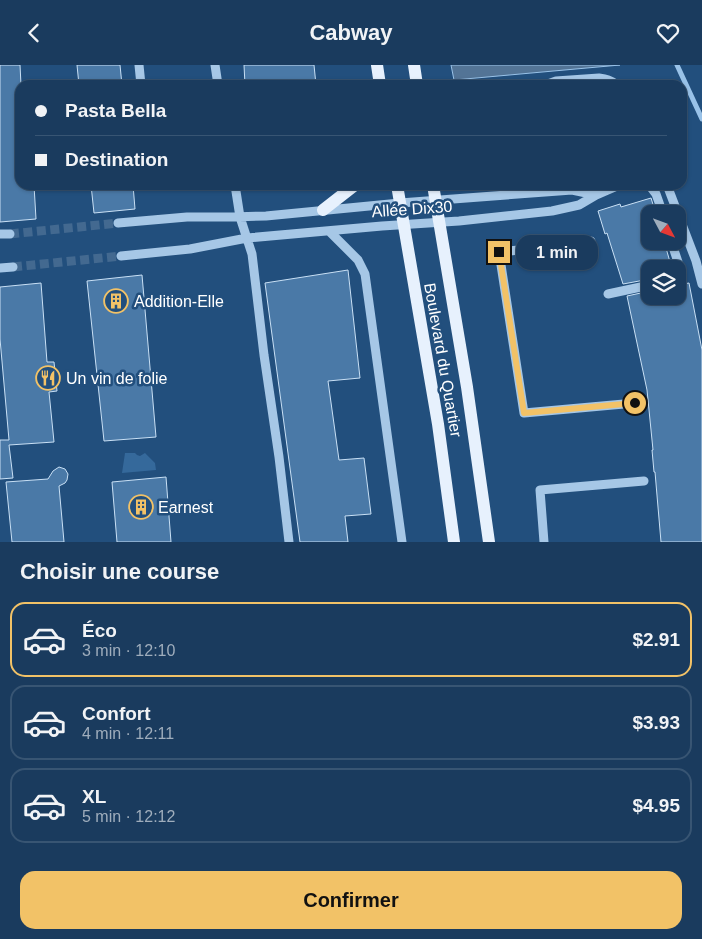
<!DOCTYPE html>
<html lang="fr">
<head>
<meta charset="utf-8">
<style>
	:root { --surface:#1a3b5e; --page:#234264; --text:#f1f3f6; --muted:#9fadbc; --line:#385573; --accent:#f2c267 }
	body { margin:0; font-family:Helvetica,sans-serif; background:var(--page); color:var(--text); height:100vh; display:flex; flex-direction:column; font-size:19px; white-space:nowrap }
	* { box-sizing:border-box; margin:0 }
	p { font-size:16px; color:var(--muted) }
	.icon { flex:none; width:28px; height:28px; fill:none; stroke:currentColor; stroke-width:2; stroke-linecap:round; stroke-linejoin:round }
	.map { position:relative; height:477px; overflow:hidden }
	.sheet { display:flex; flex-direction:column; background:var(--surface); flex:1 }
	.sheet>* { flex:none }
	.hud { position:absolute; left:15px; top:15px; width:672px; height:110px; border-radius:15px; box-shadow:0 1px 4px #0004,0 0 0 1px var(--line); display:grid; align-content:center; height:110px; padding:0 20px; background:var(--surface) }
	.needle { width:32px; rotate:131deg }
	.fabs { position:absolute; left:641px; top:140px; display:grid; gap:10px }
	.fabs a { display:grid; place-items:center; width:45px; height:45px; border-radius:10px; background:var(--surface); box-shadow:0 1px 4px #0004,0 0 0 1px var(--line); font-size:25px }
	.end { position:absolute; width:22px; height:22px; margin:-11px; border:6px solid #f2c267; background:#111; box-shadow:0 0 0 2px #111 }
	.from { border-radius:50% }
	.bubble { position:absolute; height:35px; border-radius:15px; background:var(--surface); box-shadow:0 1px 4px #0004,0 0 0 1px var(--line); font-size:16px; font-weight:700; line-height:35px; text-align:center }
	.hud b { display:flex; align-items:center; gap:18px; height:48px; font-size:19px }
	.hud b+b { border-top:1px solid var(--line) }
	.hud i { width:12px; height:12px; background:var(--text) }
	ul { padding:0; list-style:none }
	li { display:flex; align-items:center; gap:15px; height:75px; margin:0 10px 8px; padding:0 10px; border:2px solid var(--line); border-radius:15px }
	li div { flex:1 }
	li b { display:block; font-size:19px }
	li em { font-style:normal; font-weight:700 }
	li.selected { border-color:var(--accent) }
	li>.icon { width:45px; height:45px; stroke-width:1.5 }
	h2 { padding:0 20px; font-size:22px; line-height:60px }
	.action { display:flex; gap:10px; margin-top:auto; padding:10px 20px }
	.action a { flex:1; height:58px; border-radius:15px; background:var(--accent); color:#111; font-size:20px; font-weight:700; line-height:58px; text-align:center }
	header { display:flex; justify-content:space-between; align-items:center; height:65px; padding:0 20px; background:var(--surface); font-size:22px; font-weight:700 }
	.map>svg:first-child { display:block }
</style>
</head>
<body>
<header><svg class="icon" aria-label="back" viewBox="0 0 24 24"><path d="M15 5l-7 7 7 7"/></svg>Cabway<svg class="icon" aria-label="heart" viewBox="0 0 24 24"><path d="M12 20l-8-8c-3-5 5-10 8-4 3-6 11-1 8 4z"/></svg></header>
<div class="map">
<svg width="702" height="477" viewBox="0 0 702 477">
	<rect width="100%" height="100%" fill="#224f7d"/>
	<path fill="#35699b" d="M 125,388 L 135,388 L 137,390 L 140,391 L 145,388 L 155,398 L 156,405 L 122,408 Z"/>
	<path fill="#537496" stroke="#99c2e8" d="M 451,0 L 620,0 L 454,15 Z"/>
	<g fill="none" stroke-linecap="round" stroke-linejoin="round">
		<path stroke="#99c2e8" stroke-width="5" d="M 677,0 L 702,54"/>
	</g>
	<path fill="#4a79a7" stroke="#c9e0f5" d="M 0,0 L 20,0 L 21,20 L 20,20 L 20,120 L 34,120 L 36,154 L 0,157 Z
		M 77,0 L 120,0 L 122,20 L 79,20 Z
		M 244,0 L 314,0 L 316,20 L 245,20 Z
		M 91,120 L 133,120 L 135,144 L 94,148 Z
		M 651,133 L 656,149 L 650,149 L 650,176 L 664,176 L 672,204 L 650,204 L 650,214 L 623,219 L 607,168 L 605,169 L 598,146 L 620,139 L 621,142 Z
		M 348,205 L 360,313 L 328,316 L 339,395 L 364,393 L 371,449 L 345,451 L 348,477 L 300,477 L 265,218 Z
		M 142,210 L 156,372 L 104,376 L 87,216 Z
		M 41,218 L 47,297 L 54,297 L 57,326 L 49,327 L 54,377 L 9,380 L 13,413 L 0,414 L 0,375 L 9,375 L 0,274 L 0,222 Z
		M 689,218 L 702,285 L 702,477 L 661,477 L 655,407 L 654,407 L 652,385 L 653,385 L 647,325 L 627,231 L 650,226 L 650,231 L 678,231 L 678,220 Z
		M 59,402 L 65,404 L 68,409 L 67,415 L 65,418 L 59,421 L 64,477 L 12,477 L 6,417 L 48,414 L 53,406 Z
		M 166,412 L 171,477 L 117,477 L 112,417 Z"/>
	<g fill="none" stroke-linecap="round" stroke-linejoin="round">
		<path stroke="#436990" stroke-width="9" stroke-dasharray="9 4.5" stroke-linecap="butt" d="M 10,169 L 118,158
			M 13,202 L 121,191"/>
		<path stroke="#a6c7e6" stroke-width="9" d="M 139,0 L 141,20
			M 215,0 L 218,20
			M 545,20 L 556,16 L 599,13 C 606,14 611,15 617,20
			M 235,120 L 240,152 L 252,189 L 264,290 L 279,392 L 289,477
			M 649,120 L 656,129 L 663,149
			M 667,120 L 696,196 L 702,219
			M 118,158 L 187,152 L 231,152 L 266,151 L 400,138 L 572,125 L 596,130
			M 329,166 L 358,195 L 365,209 L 402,477
			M 0,169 L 10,169
			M 591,176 L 570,180 L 499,187 L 524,348 L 635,338
			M 671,176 L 680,203 L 678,210
			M 121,191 L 190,184 L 247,173 L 382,161 L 459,156 L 552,146 L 579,140 L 596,130 L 619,120
			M 0,203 L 13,202
			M 608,229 L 650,220
			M 544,477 L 540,425 L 644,416"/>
		<path stroke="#e7f1fd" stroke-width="12" d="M 377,0 L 380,20
			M 414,0 L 417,20
			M 397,120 L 438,359 L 454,477
			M 433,120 L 467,322 L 489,477
			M 323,145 L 355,120"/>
	</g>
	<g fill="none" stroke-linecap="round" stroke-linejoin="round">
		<path stroke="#f2c267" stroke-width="6" d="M 499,187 L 524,348 L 635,338"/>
	</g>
	<defs>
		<g id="building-ring" transform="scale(1.25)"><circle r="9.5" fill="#224f7d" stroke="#f2c267" stroke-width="1.5"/><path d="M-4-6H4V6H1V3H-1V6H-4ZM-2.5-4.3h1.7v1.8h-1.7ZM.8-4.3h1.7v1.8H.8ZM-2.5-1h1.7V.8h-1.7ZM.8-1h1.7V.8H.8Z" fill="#f2c267"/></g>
		<g id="restaurant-ring" transform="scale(1.25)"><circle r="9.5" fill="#224f7d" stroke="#f2c267" stroke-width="1.5"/><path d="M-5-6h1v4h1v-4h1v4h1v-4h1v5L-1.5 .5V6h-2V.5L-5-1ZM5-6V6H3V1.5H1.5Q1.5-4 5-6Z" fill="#f2c267"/></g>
	</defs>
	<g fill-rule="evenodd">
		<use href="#building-ring" x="116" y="236"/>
		<use href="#restaurant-ring" x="48" y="313"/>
		<use href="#building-ring" x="141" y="442"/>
	</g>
	<g text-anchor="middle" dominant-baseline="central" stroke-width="5" stroke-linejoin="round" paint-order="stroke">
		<g font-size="16" fill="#fff" stroke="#224f7d">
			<text transform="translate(412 144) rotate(-4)">Allée Dix30</text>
			<text transform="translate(443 295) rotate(80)">Boulevard du Quartier</text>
		</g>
		<g font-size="16" fill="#fff" stroke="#224f7d" text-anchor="start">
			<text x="134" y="236">Addition-Elle</text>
			<text x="66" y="313">Un vin de folie</text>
			<text x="158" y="442">Earnest</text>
		</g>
	</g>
</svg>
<div class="fabs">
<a><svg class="needle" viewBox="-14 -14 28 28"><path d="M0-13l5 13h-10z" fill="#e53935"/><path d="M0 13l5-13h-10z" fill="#9fadbc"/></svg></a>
<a><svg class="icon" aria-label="layers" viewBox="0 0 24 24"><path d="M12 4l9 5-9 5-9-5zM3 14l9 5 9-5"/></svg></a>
</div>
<i class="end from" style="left:635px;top:338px"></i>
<i class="end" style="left:499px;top:187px"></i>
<div class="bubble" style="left:516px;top:170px;width:82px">1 min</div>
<div class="hud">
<b><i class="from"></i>Pasta Bella</b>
<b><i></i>Destination</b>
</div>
</div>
<section class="sheet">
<h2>Choisir une course</h2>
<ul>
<li class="selected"><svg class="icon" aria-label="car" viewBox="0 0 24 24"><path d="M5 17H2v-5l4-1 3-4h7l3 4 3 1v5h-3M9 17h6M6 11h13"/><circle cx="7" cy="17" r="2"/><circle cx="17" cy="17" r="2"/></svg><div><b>Éco</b><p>3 min · 12:10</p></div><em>$2.91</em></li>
<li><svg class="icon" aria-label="car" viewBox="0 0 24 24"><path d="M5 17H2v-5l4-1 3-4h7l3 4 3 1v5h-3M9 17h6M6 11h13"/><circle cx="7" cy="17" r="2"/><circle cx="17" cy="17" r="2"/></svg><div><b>Confort</b><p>4 min · 12:11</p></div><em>$3.93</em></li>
<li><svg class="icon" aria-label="car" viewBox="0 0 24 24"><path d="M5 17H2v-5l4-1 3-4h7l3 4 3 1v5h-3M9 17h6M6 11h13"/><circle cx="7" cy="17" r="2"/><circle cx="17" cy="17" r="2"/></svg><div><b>XL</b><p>5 min · 12:12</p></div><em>$4.95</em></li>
</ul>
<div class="action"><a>Confirmer</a></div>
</section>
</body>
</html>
